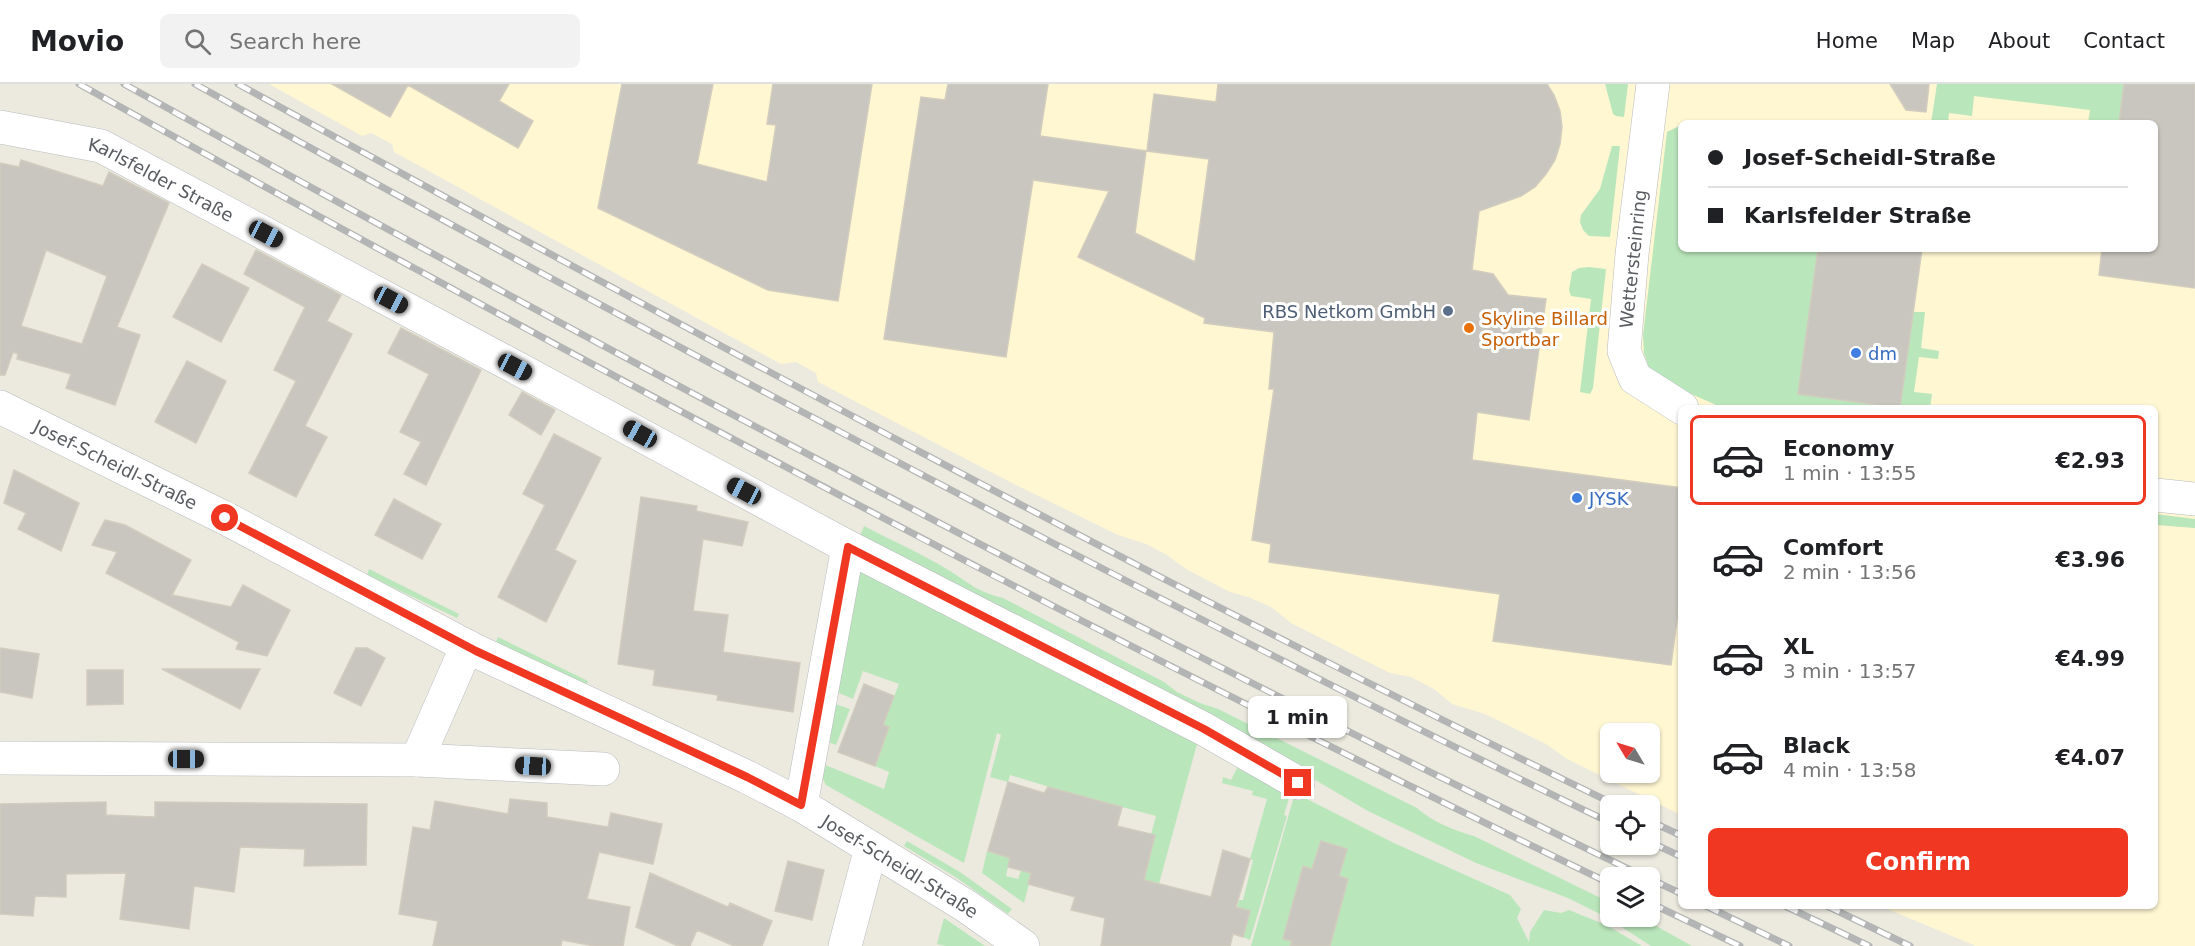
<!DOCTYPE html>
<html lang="en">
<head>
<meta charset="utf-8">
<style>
	:root { --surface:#fff; --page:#f2f2f2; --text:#202124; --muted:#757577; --line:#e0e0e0; --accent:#f03722 }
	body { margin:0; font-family:"DejaVu Sans",sans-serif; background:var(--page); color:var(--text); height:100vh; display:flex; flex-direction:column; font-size:22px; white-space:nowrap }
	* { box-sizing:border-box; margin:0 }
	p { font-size:20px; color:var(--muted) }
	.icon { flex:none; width:33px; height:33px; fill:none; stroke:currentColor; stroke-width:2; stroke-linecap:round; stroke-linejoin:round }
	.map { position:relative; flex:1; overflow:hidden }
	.side { position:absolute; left:1678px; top:321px; width:480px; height:504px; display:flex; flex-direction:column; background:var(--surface); border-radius:9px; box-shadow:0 2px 4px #0004 }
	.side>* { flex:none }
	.guide { position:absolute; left:1678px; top:36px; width:480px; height:132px; border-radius:9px; box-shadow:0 2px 4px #0004; display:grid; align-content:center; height:132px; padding:0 30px; background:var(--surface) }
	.needle { width:39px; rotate:308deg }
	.buttons { position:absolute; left:1600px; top:639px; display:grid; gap:12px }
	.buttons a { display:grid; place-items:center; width:60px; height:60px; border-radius:9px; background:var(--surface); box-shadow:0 2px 4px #0004; font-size:30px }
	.end { position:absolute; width:27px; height:27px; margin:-14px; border:8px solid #f03722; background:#fff; box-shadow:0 0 0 3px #fff }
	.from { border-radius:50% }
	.bubble { position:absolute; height:42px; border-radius:9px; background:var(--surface); box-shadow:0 2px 4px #0004; font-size:20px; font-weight:600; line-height:42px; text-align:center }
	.car { position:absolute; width:18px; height:36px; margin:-18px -9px; border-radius:8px; box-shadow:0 0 4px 2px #0007; background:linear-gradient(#222 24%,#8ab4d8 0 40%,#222 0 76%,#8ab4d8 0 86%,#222 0) }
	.guide b { display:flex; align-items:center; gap:21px; height:57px; font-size:22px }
	.guide b+b { border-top:2px solid var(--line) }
	.guide i { width:15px; height:15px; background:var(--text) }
	ul { padding:10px 0 0; list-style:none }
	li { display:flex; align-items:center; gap:18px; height:90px; margin:0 12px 9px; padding:0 18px; border:3px solid transparent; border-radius:9px }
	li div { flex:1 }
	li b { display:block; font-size:22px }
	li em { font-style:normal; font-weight:600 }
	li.current { border-color:var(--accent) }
	li>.icon { width:54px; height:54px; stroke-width:1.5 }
	.cta { display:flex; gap:12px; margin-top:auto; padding:12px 30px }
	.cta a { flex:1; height:69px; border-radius:9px; background:var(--accent); color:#fff; font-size:24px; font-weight:600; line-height:69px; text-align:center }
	header { display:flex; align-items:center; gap:36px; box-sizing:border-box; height:84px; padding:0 30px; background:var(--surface); border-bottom:2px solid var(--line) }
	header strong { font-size:28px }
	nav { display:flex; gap:33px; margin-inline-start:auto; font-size:21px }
	.search { width:420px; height:54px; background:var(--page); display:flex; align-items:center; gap:15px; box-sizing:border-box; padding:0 21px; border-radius:9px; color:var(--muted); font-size:22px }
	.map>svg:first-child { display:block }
</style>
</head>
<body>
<header>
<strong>Movio</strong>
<div class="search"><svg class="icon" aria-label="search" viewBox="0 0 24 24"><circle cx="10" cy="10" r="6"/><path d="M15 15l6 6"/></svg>Search here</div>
<nav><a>Home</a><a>Map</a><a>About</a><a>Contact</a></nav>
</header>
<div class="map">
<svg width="2195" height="862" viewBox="0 0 2195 862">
	<rect width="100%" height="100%" fill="#eceadf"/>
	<path fill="#fff6d2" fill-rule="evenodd" d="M 269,0 L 2195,0 L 2195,862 L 1976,862 L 1880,822 L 2156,822 L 2156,324 L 1682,324 L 1681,731 L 1567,675 L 1546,660 L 1485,630 L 1452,620 L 1434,605 L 1411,593 L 1390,589 L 1291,539 L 1271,523 L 1248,513 L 1230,508 L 1186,485 L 1167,471 L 1146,460 L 1118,451 L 1014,400 L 818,298 L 816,289 L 796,278 L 781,280 L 394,68 L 392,60 L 371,49 L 362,52 ZM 1682,39 L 2156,39 L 2156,165 L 1682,165 ZM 1611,650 L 1650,650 L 1650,688 L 1611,688 Z"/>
	<path fill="#bae6bb" d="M 1605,0 L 1628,0 L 1624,33 L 1616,32 L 1613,30 Z
		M 1937,0 L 2124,0 L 2119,39 L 2088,39 L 2090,26 L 1974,12 L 1972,32 L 1949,29 L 1948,39 L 1931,39 Z
		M 1679,42 L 1681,45 L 1679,64 L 1682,64 L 1682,165 L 1818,165 L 1798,310 L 1899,324 L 1723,324 L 1664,298 L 1650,287 L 1644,269 L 1643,251 L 1667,48 Z
		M 1612,62 L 1620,62 L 1610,153 L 1589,152 L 1583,146 L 1580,138 L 1581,131 L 1600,105 Z
		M 1589,183 L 1606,185 L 1593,304 L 1590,310 L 1580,308 L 1591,215 L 1571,212 L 1569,206 L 1572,188 L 1579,184 Z
		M 1913,228 L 1925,228 L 1921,264 L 1939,267 L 1938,275 L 1919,273 L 1914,308 L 1932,310 L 1930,324 L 1900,324 Z
		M 2156,430 L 2195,435 L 2195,444 L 2156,441 Z
		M 864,442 C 892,457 923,470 950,487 C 972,501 976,507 1003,514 L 1164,598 L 1177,608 L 1200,619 L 1218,625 L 1417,724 C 1433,738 1453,746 1474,752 L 1611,819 L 1611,832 L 1640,833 L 1692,862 L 1651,862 L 1606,833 L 1568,814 L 1476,779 L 1368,727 L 1300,687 L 859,454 Z
		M 855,483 L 1197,660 L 1147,844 L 1127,838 L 1156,732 L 1088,714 L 1083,735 L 1069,765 L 1057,809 L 1045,805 L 1059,759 L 1053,716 L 1056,705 L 1010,691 L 1008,698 L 990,693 L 1001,651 L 997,649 L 964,779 L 826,701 L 817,684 L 818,678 L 884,705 L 889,688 L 875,682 L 889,644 L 883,641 L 899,600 L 863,587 L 853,615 L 832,606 Z
		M 369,485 L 459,530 L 457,534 L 367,491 Z
		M 498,553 L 588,597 L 586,602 L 496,558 Z
		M 829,618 L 850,625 L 836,661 L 823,656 Z
		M 1237,684 L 1290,711 L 1284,731 L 1287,732 L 1250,856 L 1243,853 L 1250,827 L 1237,824 L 1239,816 L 1243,816 L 1253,776 L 1250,775 L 1267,715 L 1252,711 L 1253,707 L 1222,699 L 1223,693 L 1231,696 Z
		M 1295,709 L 1394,759 L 1510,811 L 1521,825 L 1517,834 L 1529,858 L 1530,848 L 1544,826 L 1561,829 L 1569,826 L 1606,841 L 1642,862 L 1251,862 Z
		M 907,757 L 960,788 L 1012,825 L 1008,830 L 957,794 L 904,762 Z
		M 987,767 L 1010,774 L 1006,792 L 1018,795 L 1024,778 L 1034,781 L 1024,819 L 982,789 Z
		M 944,834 L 985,862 L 945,862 L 937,860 Z"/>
	<path fill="#c9c6bf" stroke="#d1ccbe" stroke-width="1.5" fill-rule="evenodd" d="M 332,0 L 509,0 L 499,17 L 533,37 L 518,64 L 408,1 L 390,33 Z
		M 622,0 L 713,0 L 697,80 L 767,98 L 776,41 L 767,40 L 773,0 L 872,0 L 838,217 L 768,206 L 598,124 Z
		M 948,0 L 1048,0 L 1040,52 L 1146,67 L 1135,149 L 1195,178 L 1209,75 L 1147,67 L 1154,10 L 1216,18 L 1218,0 L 1547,0 L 1554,11 L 1560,27 L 1562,43 L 1560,60 L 1555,76 L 1546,90 L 1535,103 L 1521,112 L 1479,127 L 1472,186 L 1493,190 L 1508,211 L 1546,215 L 1529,336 L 1477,328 L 1472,376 L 1682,404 L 1682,500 L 1671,581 L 1493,557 L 1500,510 L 1269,478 L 1271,460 L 1252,456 L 1274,305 L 1269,305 L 1274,248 L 1204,239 L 1205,234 L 1078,173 L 1109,107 L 1033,96 L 1006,273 L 884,255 L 921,13 L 945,16 Z
		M 1890,0 L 1929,0 L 1926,28 L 1906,26 Z
		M 2124,0 L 2195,0 L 2195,204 L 2099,191 L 2102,165 L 2156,165 L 2156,39 L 2119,39 Z
		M 21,76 L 103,102 L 109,88 L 169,119 L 117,243 L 140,251 L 115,321 L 66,304 L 71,290 L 17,275 L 18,270 L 13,268 L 5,291 L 0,291 L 0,79 L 19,83 ZM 46,166 L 107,192 L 82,260 L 21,242 Z
		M 1818,165 L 1922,165 L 1900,324 L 1798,310 Z
		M 256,166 L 341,211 L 327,237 L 352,250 L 305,342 L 327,353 L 296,413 L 249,389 L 296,297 L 274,286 L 305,223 L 244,190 Z
		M 202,180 L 249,204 L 221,258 L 173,233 Z
		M 401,244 L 481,286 L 426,401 L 404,390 L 421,358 L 400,348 L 429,290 L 388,269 Z
		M 187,277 L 226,297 L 196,359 L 155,338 Z
		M 522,308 L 555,326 L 541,351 L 509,331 Z
		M 554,350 L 601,374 L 555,466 L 576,477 L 546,538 L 498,513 L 545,421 L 523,410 Z
		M 14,386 L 79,419 L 61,467 L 18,445 L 26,429 L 4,419 Z
		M 641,413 L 697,422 L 696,427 L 748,438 L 742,462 L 703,455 L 693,527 L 728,531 L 723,568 L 800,579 L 793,628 L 717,616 L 718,611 L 653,601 L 655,586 L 618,580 Z
		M 394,415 L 441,440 L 422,475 L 375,451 Z
		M 105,436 L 125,441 L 191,476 L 172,511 L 231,523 L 243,501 L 290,526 L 267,572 L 236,565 L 239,558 L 106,489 L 117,468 L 92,461 Z
		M 0,564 L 39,570 L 32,614 L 0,608 Z
		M 356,564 L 367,564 L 385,574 L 361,622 L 334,609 Z
		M 162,585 L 260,585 L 240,625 Z
		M 87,586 L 123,586 L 123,620 L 87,621 Z
		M 864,600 L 894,612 L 883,641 L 889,643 L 875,682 L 838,668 Z
		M 1008,698 L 1044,709 L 1048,703 L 1122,723 L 1117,742 L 1155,751 L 1144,796 L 1211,813 L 1223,766 L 1250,775 L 1236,823 L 1250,827 L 1243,853 L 1233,850 L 1230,862 L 1101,862 L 1105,834 L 1071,826 L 1075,813 L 1028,800 L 1031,789 L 1008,783 L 1010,774 L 988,767 Z
		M 510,715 L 547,719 L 547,733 L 608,743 L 611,729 L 662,740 L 653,780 L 599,768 L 587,815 L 630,823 L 623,862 L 594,862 L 562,856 L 561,862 L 433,862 L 438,837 L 399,830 L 413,743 L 430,746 L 435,717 L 508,730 Z
		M 106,718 L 106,731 L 155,733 L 155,718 L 367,720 L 366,781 L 304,782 L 305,765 L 240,763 L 234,808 L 194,802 L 189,845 L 120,835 L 126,789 L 66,790 L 66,813 L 35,812 L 33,832 L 0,830 L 0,720 Z
		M 1321,757 L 1347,765 L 1339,792 L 1348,795 L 1330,862 L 1290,862 L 1292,857 L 1283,855 L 1303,782 L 1312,785 Z
		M 788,777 L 824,786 L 812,836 L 775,827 Z
		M 650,789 L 728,823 L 730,819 L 772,837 L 762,862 L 734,862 L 697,846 L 690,862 L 678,862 L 636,843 Z"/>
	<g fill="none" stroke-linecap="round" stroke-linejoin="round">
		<g stroke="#b8babf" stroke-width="34">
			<g id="minor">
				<path d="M 1653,0 L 1632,170 L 1624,267 L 1635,294 L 1682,324"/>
				<path id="s1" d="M 0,43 L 101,62 L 515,283 L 848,463 L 1204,645 L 1298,699"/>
				<path id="s2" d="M 0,323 L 225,434 L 476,567 L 747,693 L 801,721 L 966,822 L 1023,862"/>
				<path d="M 2156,411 L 2195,415"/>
				<path d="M 0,674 L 417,676 L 603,685"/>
				<path d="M 417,676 L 467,562"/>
				<path d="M 801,721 L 848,463"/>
				<path d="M 845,862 L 871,764"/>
			</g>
		</g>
		<use href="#minor" stroke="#fff" stroke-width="33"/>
		<g stroke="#b3b4b4" stroke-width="7">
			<path id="rail" d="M 79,0 C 583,280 1092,550 1611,800
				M 124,0 C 624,278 1131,545 1647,794
				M 195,0 C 478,157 764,309 1051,458 C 1237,554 1423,649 1611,739
				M 238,0 C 693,249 1151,496 1618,722
				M 1650,737 L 1682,752
				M 1650,758 L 1682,773
				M 1650,795 L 1682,810
				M 1650,819 L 1740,862
				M 1706,822 L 1789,862
				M 1785,822 L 1869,862
				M 1827,822 L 1910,862"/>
		</g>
		<use href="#rail" stroke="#fff" stroke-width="4.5" stroke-dasharray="14" stroke-linecap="butt"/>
	</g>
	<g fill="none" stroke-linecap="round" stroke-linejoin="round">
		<path stroke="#f03722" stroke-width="8" d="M 225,434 L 476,567 L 747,693 L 801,721 L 848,463 L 1204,645 L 1298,699"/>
	</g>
	<circle fill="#5c6f8a" stroke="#fff" stroke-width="2" cx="1448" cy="227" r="6"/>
	<circle fill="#e8710a" stroke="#fff" stroke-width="2" cx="1469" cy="244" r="6"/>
	<g fill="#3f7fe0" stroke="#fff" stroke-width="2">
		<circle cx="1856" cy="269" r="6"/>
		<circle cx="1577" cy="414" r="6"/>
	</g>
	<g text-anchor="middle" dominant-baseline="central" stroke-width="6" stroke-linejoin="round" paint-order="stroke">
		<g font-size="18" fill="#585c61" stroke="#fff">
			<text stroke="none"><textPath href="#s1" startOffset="171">Karlsfelder Straße</textPath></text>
			<text transform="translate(1633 175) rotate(-84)">Wettersteinring</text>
			<text stroke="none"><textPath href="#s2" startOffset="129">Josef-Scheidl-Straße</textPath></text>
			<text stroke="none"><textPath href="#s2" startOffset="1011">Josef-Scheidl-Straße</textPath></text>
		</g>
		<g font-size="18" fill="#4e5e75" stroke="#fff" text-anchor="end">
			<text x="1436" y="227">RBS Netkom GmbH</text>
		</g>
		<g font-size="18" fill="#c56008" stroke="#fff" text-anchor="start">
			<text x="1481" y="234">Skyline Billard<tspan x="1481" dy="21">Sportbar</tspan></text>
		</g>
		<g font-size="18" fill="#366cbe" stroke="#fff" text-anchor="start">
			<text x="1868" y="269">dm</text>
			<text x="1589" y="414">JYSK</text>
		</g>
	</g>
</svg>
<div class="buttons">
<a><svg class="needle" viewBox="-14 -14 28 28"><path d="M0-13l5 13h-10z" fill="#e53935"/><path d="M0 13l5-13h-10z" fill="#757577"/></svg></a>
<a><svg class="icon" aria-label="locate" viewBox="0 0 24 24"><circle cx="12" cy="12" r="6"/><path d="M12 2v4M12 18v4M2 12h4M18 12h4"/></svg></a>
<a><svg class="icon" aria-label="layers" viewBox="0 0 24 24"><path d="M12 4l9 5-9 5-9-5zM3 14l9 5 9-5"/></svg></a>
</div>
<i class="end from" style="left:225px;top:434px"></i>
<i class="end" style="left:1298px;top:699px"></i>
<div class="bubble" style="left:1248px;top:612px;width:99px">1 min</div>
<i class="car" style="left:266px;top:150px;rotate:118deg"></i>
<i class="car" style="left:391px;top:216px;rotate:118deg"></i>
<i class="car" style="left:515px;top:283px;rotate:118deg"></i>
<i class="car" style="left:640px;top:350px;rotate:299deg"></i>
<i class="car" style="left:744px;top:407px;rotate:298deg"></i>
<i class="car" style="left:186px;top:675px;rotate:90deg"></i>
<i class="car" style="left:533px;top:682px;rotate:273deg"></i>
<div class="guide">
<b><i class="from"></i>Josef-Scheidl-Straße</b>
<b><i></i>Karlsfelder Straße</b>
</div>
<section class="side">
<ul>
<li class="current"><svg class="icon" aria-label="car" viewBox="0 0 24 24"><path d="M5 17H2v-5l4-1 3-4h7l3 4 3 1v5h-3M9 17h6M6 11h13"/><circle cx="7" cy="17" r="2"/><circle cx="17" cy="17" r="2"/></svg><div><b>Economy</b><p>1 min · 13:55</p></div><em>€2.93</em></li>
<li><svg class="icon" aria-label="car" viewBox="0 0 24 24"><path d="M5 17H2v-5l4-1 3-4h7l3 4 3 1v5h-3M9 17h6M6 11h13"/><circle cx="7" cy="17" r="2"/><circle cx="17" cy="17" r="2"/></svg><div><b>Comfort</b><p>2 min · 13:56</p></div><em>€3.96</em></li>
<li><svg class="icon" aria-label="car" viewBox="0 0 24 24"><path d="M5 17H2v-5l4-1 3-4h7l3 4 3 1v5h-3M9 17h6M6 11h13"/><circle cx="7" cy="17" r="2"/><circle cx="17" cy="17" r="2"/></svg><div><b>XL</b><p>3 min · 13:57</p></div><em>€4.99</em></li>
<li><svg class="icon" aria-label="car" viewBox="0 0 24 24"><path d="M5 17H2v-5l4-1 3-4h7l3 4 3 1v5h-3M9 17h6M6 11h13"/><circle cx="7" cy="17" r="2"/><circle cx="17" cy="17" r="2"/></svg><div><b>Black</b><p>4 min · 13:58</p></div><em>€4.07</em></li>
</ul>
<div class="cta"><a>Confirm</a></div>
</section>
</div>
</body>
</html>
